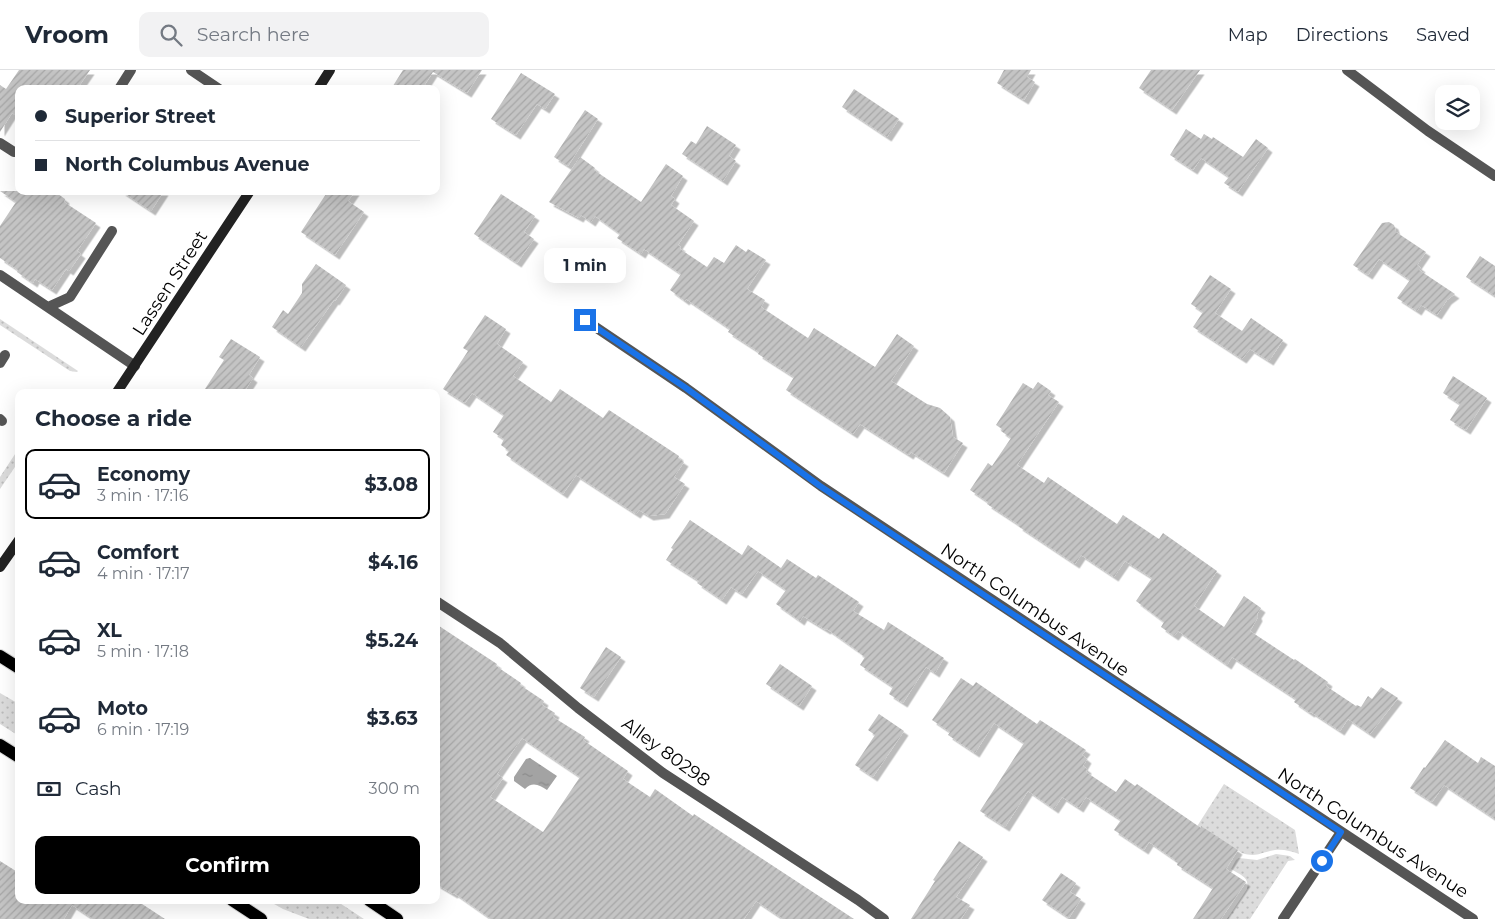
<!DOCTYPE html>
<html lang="en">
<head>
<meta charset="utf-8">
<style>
	:root { --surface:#fff; --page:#f2f2f3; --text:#1f2937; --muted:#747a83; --line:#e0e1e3; --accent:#000 }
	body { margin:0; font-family:Montserrat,sans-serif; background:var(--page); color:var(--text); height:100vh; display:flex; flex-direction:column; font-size:19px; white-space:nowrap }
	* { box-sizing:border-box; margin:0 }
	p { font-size:16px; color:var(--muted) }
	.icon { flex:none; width:28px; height:28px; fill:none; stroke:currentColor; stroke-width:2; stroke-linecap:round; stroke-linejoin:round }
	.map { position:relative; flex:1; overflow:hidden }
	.details { position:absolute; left:15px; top:319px; width:425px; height:515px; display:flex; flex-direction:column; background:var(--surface); border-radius:10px; box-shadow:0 5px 20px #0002 }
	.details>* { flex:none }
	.guide { position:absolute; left:15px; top:15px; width:425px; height:110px; border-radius:10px; box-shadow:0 5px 20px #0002; display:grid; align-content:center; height:110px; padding:0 20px; background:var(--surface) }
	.buttons { position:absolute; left:1435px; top:15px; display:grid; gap:10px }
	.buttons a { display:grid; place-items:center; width:45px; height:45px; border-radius:10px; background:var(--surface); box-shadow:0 5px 20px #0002; font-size:25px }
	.end { position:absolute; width:22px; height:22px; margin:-11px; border:6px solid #1a73e8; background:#fff; box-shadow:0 0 0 2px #fff }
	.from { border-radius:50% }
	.bubble { position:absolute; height:35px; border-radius:10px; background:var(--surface); box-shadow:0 5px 20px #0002; font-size:16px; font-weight:700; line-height:35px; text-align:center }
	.guide b { display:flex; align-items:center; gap:18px; height:48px; font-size:19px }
	.guide b+b { border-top:1px solid var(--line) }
	.guide i { width:12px; height:12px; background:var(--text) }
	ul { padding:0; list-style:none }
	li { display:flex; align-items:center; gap:15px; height:70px; margin:0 10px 8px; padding:0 10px; border:2px solid transparent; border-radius:10px }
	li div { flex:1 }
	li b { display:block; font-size:19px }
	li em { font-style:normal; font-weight:700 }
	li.current { border-color:var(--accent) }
	li>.icon { width:45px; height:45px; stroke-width:1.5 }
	h2 { padding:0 20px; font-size:22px; line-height:60px }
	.pay { display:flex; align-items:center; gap:12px; height:55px; padding:0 20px; font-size:19px }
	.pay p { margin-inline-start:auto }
	.action { display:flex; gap:10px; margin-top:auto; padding:10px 20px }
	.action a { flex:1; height:58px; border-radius:10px; background:var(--accent); color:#fff; font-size:20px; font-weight:700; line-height:58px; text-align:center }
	header { display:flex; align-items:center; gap:30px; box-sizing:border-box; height:70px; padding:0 25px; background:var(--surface); border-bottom:1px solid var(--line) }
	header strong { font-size:24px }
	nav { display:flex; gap:28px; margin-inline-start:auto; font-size:18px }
	.search { width:350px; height:45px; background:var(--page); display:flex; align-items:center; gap:12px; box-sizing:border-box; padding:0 18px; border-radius:10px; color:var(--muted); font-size:19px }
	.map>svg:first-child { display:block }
</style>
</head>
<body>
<header>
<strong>Vroom</strong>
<div class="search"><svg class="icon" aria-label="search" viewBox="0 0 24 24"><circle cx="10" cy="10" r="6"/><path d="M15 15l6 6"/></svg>Search here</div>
<nav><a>Map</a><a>Directions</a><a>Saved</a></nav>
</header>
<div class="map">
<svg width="1495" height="849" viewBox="0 0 1495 849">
	<defs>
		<pattern id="park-dots" width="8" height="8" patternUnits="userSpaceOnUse" patternTransform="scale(1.25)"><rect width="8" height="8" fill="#dcdcdc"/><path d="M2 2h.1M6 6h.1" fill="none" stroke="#bbb" stroke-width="1.8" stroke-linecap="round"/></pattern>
		<pattern id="water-ripples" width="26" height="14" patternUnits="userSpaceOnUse" patternTransform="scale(1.25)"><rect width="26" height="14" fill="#a3a3a3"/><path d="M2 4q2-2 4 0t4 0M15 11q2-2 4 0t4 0" fill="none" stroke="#8b8b8b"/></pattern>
		<pattern id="building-hatch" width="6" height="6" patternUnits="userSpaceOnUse" patternTransform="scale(1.25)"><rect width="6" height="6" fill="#c4c4c4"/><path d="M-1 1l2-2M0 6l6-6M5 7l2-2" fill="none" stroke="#a7a7a7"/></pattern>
		<filter id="shadow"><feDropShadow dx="4.5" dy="4.5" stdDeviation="0" flood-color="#0004"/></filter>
	</defs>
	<rect width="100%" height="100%" fill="#fff"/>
	<path fill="url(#park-dots)" d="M 0,249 L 78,301 L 77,302 L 70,301 L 0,255 Z
		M 19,378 L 19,391 L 0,419 L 0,407 Z
		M 0,623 L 19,634 L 19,666 L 0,654 Z
		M 1224,714 L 1295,760 L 1299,784 C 1291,781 1283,779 1275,780 C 1261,782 1257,788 1242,783 L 1202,757 L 1178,793 L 1175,791 Z
		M 1276,784 L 1290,786 L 1295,790 L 1288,791 L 1250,849 L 1227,849 L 1247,819 C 1250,807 1240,805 1231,799 L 1236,790 L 1239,788 L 1257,790 Z
		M 267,830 L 335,830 L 364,849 L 309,849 L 283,839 Z"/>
	<path fill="url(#water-ripples)" d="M 530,688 L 557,706 L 547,720 C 540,715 532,711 525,719 L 514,711 L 514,707 L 526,689 Z"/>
	<path fill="url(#building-hatch)" fill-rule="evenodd" filter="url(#shadow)" d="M 19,0 L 90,0 L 77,19 L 19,19 L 19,47 L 12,43 L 0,62 L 0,15 L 6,19 Z
		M 403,0 L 482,0 L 467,23 L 433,2 L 422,19 L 391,19 Z
		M 1004,0 L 1031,0 L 1027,7 L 1035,12 L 1024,30 L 997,13 Z
		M 1151,0 L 1200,0 L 1172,40 L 1139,18 Z
		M 521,3 L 555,24 L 545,39 L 537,34 L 516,65 L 491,49 Z
		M 854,19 L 899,49 L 887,67 L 842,37 Z
		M 585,40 L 598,49 L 568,96 L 554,87 Z
		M 707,56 L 736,75 L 729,86 L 736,91 L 723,111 L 682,84 L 691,71 L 696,74 Z
		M 1186,59 L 1201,69 L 1204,64 L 1212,69 L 1213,67 L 1243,87 L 1256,69 L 1268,78 L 1238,122 L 1224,113 L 1229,107 L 1201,88 L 1193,100 L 1170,85 Z
		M 580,87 L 595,98 L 594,100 L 641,132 L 666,94 L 683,106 L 671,126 L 675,129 L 671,135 L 694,151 L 678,175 L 681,177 L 680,179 L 707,197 L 714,187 L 724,193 L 736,175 L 746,182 L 748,179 L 766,190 L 747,219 L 765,230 L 761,237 L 808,268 L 814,258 L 875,297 L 897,264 L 914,276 L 891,311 L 927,334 L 940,338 L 950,347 L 953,367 L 963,373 L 944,403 L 911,382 L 909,385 L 860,354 L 853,364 L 786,320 L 794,307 L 758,284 L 759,282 L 728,262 L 730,259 L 686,229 L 685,231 L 670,220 L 681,204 L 644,179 L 641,184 L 617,168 L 620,164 L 595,146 L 591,152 L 581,145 L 579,148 L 549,132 Z
		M 0,121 L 54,121 L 65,129 L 64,132 L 96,153 L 77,181 L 81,184 L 69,201 L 66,199 L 52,220 L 35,209 L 33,213 L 17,202 L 18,200 L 0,188 L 0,156 L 16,132 Z
		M 121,121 L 164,121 L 151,141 Z
		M 328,121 L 355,121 L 348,131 L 364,142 L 335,185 L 301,162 Z
		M 501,124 L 535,146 L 524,162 L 534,169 L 517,193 L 474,164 Z
		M 1389,152 L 1394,155 L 1396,162 L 1426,182 L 1417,195 L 1421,198 L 1419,200 L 1455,224 L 1447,230 L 1437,245 L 1421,235 L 1417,241 L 1397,228 L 1410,210 L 1379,189 L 1368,205 L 1353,195 L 1382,153 Z
		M 1480,186 L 1495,196 L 1495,226 L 1466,207 Z
		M 316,194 L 346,215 L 335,231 L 334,230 L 301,277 L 272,257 L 283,240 L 288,244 L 302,223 L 302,214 Z
		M 1210,205 L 1231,219 L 1215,243 L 1242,261 L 1251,248 L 1283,270 L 1269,291 L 1250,279 L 1242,289 L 1193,257 L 1203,242 L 1191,234 Z
		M 485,245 L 506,259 L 497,274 L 523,292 L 513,306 L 551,332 L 560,319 L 603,348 L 609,340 L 679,386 L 678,388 L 684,392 L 674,407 L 685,414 L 665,444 L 649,446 L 639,440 L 636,444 L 576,405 L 563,424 L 506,385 L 509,381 L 501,375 L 504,369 L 493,362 L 504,345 L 472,323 L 465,333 L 443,319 L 468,281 L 463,278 Z
		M 231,269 L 260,287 L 249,305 L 253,308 L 244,322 L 203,322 L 224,290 L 219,287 Z
		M 1453,306 L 1487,328 L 1466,360 L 1450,350 L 1460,334 L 1443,323 Z
		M 1038,312 L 1051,321 L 1048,325 L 1059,332 L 1017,395 L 1044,413 L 1048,407 L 1117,454 L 1123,445 L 1159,469 L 1163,463 L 1217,501 L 1194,536 L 1224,557 L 1244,526 L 1261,538 L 1257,544 L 1258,547 L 1250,561 L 1294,590 L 1295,589 L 1328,612 L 1326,616 L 1356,636 L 1357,635 L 1361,637 L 1368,626 L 1372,629 L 1381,617 L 1398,628 L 1370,664 L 1348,649 L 1340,661 L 1311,642 L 1310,643 L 1294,632 L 1296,629 L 1232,587 L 1227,595 L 1178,561 L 1174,566 L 1161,557 L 1164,552 L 1136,531 L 1152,508 L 1125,491 L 1114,507 L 1081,485 L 1075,494 L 1018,456 L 1019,455 L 987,434 L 988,432 L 970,420 L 988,393 L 992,396 L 1011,368 L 1001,361 L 1002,359 L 996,355 L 1023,313 L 1033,319 Z
		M 690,450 L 742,485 L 748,475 L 781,498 L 787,489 L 816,508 L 818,505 L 859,532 L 853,541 L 884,560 L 888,552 L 944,588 L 935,603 L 926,597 L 903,633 L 889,624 L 893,617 L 860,595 L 865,587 L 858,582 L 858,581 L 827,559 L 826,560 L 803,546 L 800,551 L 776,534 L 786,520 L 758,501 L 742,524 L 731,517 L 722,530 L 697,513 L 699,511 L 666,490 L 673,479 L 671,478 Z
		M 436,554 L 497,594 L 496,596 L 521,613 L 520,615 L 544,631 L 542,635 L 555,643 L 553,647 L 585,667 L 583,670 L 628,701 L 623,709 L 650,727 L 655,719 L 693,746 L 694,744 L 854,849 L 783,849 L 756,831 L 744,849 L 491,849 L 454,823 L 453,824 L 436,814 ZM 522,668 L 580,707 L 543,762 L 490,727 L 503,708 L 497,704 Z
		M 606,577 L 621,587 L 594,627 L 580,618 Z
		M 780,594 L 812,616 L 799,636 L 766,614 Z
		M 961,608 L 973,616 L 976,612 L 1037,654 L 1040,650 L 1086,680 L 1082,685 L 1087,689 L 1083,696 L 1087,699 L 1086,702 L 1116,722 L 1125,709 L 1135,716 L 1137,714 L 1201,758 L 1201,756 L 1238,780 L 1226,799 L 1246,812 L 1221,849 L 1193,849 L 1213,818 L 1177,795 L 1178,792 L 1149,772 L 1144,780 L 1114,760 L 1121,750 L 1086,727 L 1079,738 L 1062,727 L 1054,739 L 1028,721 L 1005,757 L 980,741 L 1024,673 L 994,653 L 975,683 L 948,665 L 950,662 L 932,650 Z
		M 879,644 L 904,661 L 873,707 L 855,695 L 875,665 L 868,660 Z
		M 1445,670 L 1478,693 L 1481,687 L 1495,696 L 1495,749 L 1444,715 L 1432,732 L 1410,718 L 1424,697 L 1425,698 Z
		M 959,771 L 983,787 L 956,827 L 970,835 L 961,849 L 911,849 L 935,811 L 933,810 Z
		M 0,791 L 19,803 L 19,830 L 136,830 L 165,849 L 93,849 L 72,835 L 64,849 L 0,849 Z
		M 1061,803 L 1076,813 L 1070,822 L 1081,829 L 1069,848 L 1042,830 Z"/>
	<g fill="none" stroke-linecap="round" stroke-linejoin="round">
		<g stroke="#dbdbdb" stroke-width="14">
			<path id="primary" d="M 0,586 L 19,598
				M 0,675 L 19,687
				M 232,830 L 261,849
				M 369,830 L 397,849"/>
		</g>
		<path stroke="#555" stroke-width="10" d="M 119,19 L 131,0
			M 0,73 L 14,82
			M 0,205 L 135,296
			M 48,237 L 70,227 L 112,161
			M 0,293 L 5,285
			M 0,349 L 2,351
			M 436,531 L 500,573 L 578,638 L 663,703 L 858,830 L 884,849"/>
		<path stroke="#555" stroke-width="10" d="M 191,0 L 219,19
			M 585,250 L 686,318 L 821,416 L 1473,849
			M 1283,849 L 1341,762"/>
		<path stroke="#555" stroke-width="10" d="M 1347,0 L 1428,61 L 1495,106"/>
		<path stroke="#222" stroke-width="10" d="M 318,19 L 330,0
			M 117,322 L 250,121
			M 0,497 L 19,470"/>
		<use href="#primary" stroke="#000" stroke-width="12"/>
	</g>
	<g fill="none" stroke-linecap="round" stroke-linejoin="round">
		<path stroke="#1a73e8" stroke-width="6" d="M 585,250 L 686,318 L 820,416 L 1341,762 L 1322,791"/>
	</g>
	<g text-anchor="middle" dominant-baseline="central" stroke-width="4" stroke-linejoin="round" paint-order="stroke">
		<g font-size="18" fill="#000" stroke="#fff">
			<text transform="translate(170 213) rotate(-57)">Lassen Street</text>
			<text transform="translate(1035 540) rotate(34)">North Columbus Avenue</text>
			<text transform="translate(666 682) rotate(36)">Alley 80298</text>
			<text transform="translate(1373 763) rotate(33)">North Columbus Avenue</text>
		</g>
	</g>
</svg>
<div class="buttons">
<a><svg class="icon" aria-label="layers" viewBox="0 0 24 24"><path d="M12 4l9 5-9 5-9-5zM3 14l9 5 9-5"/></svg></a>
</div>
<i class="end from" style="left:1322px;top:791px"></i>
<i class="end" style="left:585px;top:250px"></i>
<div class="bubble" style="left:544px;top:178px;width:82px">1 min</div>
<div class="guide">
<b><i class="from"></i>Superior Street</b>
<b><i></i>North Columbus Avenue</b>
</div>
<section class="details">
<h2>Choose a ride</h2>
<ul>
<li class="current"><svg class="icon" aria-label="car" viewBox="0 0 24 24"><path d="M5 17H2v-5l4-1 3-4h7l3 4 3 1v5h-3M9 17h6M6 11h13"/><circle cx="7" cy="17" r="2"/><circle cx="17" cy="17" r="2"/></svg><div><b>Economy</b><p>3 min · 17:16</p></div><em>$3.08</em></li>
<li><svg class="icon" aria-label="car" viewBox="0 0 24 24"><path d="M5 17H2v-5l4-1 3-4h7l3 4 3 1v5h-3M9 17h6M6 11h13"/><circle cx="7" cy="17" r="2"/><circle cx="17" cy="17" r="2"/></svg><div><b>Comfort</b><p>4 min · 17:17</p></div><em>$4.16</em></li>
<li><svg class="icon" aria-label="car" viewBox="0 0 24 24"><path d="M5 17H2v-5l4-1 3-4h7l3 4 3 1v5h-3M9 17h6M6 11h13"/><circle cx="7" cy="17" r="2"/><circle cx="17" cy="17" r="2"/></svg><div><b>XL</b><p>5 min · 17:18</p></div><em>$5.24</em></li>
<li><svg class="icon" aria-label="car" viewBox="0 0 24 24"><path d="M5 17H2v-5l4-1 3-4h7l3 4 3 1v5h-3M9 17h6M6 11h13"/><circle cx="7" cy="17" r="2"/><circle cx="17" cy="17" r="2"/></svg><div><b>Moto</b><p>6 min · 17:19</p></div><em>$3.63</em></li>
</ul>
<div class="pay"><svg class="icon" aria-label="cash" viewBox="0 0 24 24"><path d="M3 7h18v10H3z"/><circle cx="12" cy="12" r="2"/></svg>Cash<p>300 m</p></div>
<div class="action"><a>Confirm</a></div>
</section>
</div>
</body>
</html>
